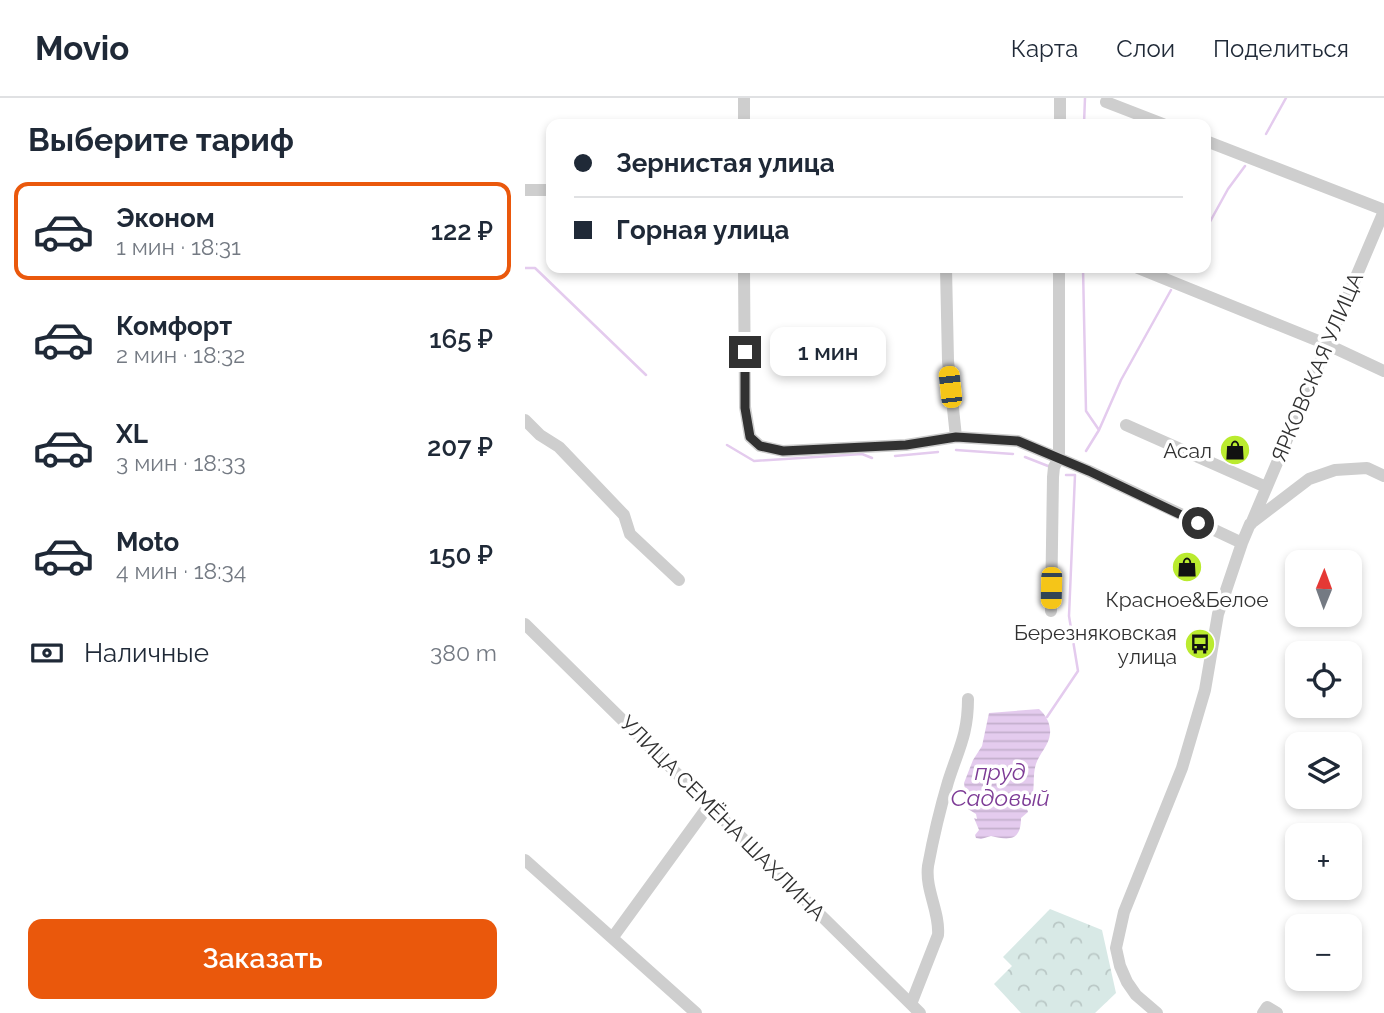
<!DOCTYPE html>
<html lang="ru">
<head>
<meta charset="utf-8">
<style>
	:root { --surface:#fff; --page:#f6f6f7; --text:#1f2937; --muted:#747a83; --line:#e0e1e3; --accent:#ea580c }
	body { margin:0; font-family:Raleway,sans-serif; background:var(--page); color:var(--text); height:100vh; display:flex; flex-direction:column; font-size:26px; white-space:nowrap }
	* { box-sizing:border-box; margin:0 }
	p { font-size:23px; color:var(--muted) }
	.icon { flex:none; width:38px; height:38px; fill:none; stroke:currentColor; stroke-width:2; stroke-linecap:round; stroke-linejoin:round }
	.map { position:relative; flex:1; overflow:hidden }
	.drawer { display:flex; flex-direction:column; background:var(--surface); width:525px }
	.drawer>* { flex:none }
	.hud { position:absolute; left:21px; top:21px; width:665px; height:154px; border-radius:14px; box-shadow:0 4px 10px #0003; display:grid; align-content:center; height:154px; padding:0 28px; background:var(--surface) }
	.needle { width:46px; rotate:1deg }
	.buttons { position:absolute; left:760px; top:452px; display:grid; gap:14px }
	.buttons a { display:grid; place-items:center; width:77px; height:77px; border-radius:14px; background:var(--surface); box-shadow:0 4px 10px #0003; font-size:35px }
	.end { position:absolute; width:32px; height:32px; margin:-16px; border:9px solid #313131; background:#fff; box-shadow:0 0 0 4px #fff }
	.from { border-radius:50% }
	.bubble { position:absolute; height:49px; border-radius:14px; background:var(--surface); box-shadow:0 4px 10px #0003; font-size:23px; font-weight:600; line-height:49px; text-align:center }
	.car { position:absolute; width:21px; height:42px; margin:-21px -10px; border-radius:9px; box-shadow:0 0 5px 2px #0007; background:linear-gradient(#f5c518 24%,#345 0 40%,#f5c518 0 76%,#345 0 86%,#f5c518 0) }
	.hud b { display:flex; align-items:center; gap:24px; height:66px; font-size:26px }
	.hud b+b { border-top:2px solid var(--line) }
	.hud i { width:18px; height:18px; background:var(--text) }
	ul { padding:0; list-style:none }
	li { display:flex; align-items:center; gap:21px; height:98px; margin:0 14px 10px; padding:0 14px; border:4px solid transparent; border-radius:14px }
	li div { flex:1 }
	li b { display:block; font-size:26px }
	li em { font-style:normal; font-weight:600 }
	li.on { border-color:var(--accent) }
	li>.icon { width:63px; height:63px; stroke-width:1.5 }
	h2 { padding:0 28px; font-size:32px; line-height:84px }
	.pay { display:flex; align-items:center; gap:18px; height:77px; padding:0 28px; font-size:26px }
	.pay p { margin-inline-start:auto }
	.action { display:flex; gap:14px; margin-top:auto; padding:14px 28px }
	.action a { flex:1; height:80px; border-radius:14px; background:var(--accent); color:#fff; font-size:28px; font-weight:600; line-height:80px; text-align:center }
	header { display:flex; align-items:center; gap:42px; box-sizing:border-box; height:98px; padding:0 35px; background:var(--surface); border-bottom:2px solid var(--line) }
	header strong { font-size:33px }
	nav { display:flex; gap:38px; margin-inline-start:auto; font-size:24px }
	main { display:flex; flex:1; min-height:0 }
	.map>svg:first-child { display:block }
</style>
</head>
<body>
<header>
<strong>Movio</strong>
<nav><a>Карта</a><a>Слои</a><a>Поделиться</a></nav>
</header>
<main>
<section class="drawer">
<h2>Выберите тариф</h2>
<ul>
<li class="on"><svg class="icon" aria-label="car" viewBox="0 0 24 24"><path d="M5 17H2v-5l4-1 3-4h7l3 4 3 1v5h-3M9 17h6M6 11h13"/><circle cx="7" cy="17" r="2"/><circle cx="17" cy="17" r="2"/></svg><div><b>Эконом</b><p>1 мин · 18:31</p></div><em>122 ₽</em></li>
<li><svg class="icon" aria-label="car" viewBox="0 0 24 24"><path d="M5 17H2v-5l4-1 3-4h7l3 4 3 1v5h-3M9 17h6M6 11h13"/><circle cx="7" cy="17" r="2"/><circle cx="17" cy="17" r="2"/></svg><div><b>Комфорт</b><p>2 мин · 18:32</p></div><em>165 ₽</em></li>
<li><svg class="icon" aria-label="car" viewBox="0 0 24 24"><path d="M5 17H2v-5l4-1 3-4h7l3 4 3 1v5h-3M9 17h6M6 11h13"/><circle cx="7" cy="17" r="2"/><circle cx="17" cy="17" r="2"/></svg><div><b>XL</b><p>3 мин · 18:33</p></div><em>207 ₽</em></li>
<li><svg class="icon" aria-label="car" viewBox="0 0 24 24"><path d="M5 17H2v-5l4-1 3-4h7l3 4 3 1v5h-3M9 17h6M6 11h13"/><circle cx="7" cy="17" r="2"/><circle cx="17" cy="17" r="2"/></svg><div><b>Moto</b><p>4 мин · 18:34</p></div><em>150 ₽</em></li>
</ul>
<div class="pay"><svg class="icon" aria-label="cash" viewBox="0 0 24 24"><path d="M3 7h18v10H3z"/><circle cx="12" cy="12" r="2"/></svg>Наличные<p>380 m</p></div>
<div class="action"><a>Заказать</a></div>
</section>
<div class="map">
<svg width="859" height="915" viewBox="0 0 859 915">
	<defs>
		<pattern id="park-crowns" width="20" height="18" patternUnits="userSpaceOnUse" patternTransform="scale(1.75)"><rect width="20" height="18" fill="#d8e9e6"/><path d="M2 6a3 3 0 1 1 6 0M12 15a3 3 0 1 1 6 0" fill="none" stroke="#bac8c6"/></pattern>
		<pattern id="water-rules" width="6" height="5" patternUnits="userSpaceOnUse" patternTransform="scale(1.75)"><rect width="6" height="5" fill="#e4cbee"/><path d="M0 2.5h6" fill="none" stroke="#c4afcd"/></pattern>
	</defs>
	<rect width="100%" height="100%" fill="#fff"/>
	<path fill="url(#park-crowns)" d="M 525,811 L 577,832 L 591,895 L 570,915 L 496,915 L 469,886 L 487,868 L 478,859 Z"/>
	<path fill="url(#water-rules)" d="M 514,611 C 521,617 526,626 525,636 C 524,647 514,656 511,666 C 506,681 513,697 501,708 L 503,714 L 496,720 C 496,744 483,742 466,738 L 456,741 L 451,740 L 450,737 L 454,732 L 449,720 L 452,721 L 451,716 L 443,711 L 439,685 L 448,662 L 457,648 L 464,615 Z"/>
	<g fill="none" stroke-linecap="round" stroke-linejoin="round">
		<path stroke="#e4cbee" stroke-width="2.5" d="M 559,26 L 560,0
			M 741,36 L 761,0
			M 681,131 L 703,91 L 720,68
			M 0,170 L 10,170 L 121,277
			M 558,170 L 561,313 L 574,332 L 561,353
			M 574,332 L 596,282 L 646,192
			M 202,347 L 229,363 L 337,356 L 347,360
			M 431,352 L 488,356
			M 370,358 L 413,354
			M 500,359 L 523,368
			M 522,619 L 553,573 L 544,518 L 550,377 L 541,377"/>
		<path stroke="#cecece" stroke-width="12" d="M 581,4 L 638,26
			M 219,26 L 219,0
			M 535,26 L 535,0
			M 681,43 L 859,112
			M 0,92 L 26,92
			M 219,170 L 220,309 L 225,339 L 235,348 L 258,353 L 381,347 L 431,339 L 493,343 L 564,373 L 717,445
			M 421,170 L 423,263 L 431,339
			M 613,170 L 801,246 L 859,273
			M 0,322 L 15,337 L 34,349 L 99,417 L 105,436 L 154,482
			M 601,327 L 741,389
			M 726,426 L 859,113
			M 526,513 L 528,379 L 529,369 L 534,360 L 534,170
			M 0,526 L 395,915
			M 0,762 L 171,915
			M 88,839 L 184,707
			M 386,906 L 413,837 C 415,814 400,792 403,768 C 408,741 415,711 423,684 C 433,652 443,637 443,601
			M 632,915 L 611,897 L 602,884 L 595,868 L 591,850 L 599,814 L 657,670 L 680,592 L 693,516 L 717,445 L 725,426 L 784,381 L 810,372 L 842,370 L 859,378
			M 738,915 L 742,909 L 752,915"/>
	</g>
	<g fill="none" stroke-linecap="round" stroke-linejoin="round">
		<path stroke="#313131" stroke-width="9" d="M 220,254 L 220,310 L 225,339 L 235,348 L 258,353 L 381,347 L 431,339 L 493,343 L 564,373 L 673,425"/>
	</g>
	<defs>
		<g id="shop-disc" transform="scale(1.575)"><circle r="9.5" fill="#baeb2f" stroke="#fff"/><path d="M-5-2.5h2.3a2.7 3.5 0 0 1 5.4 0H5L5.5 6h-11ZM-1.5-2.5h3a1.5 2.3 0 0 0-3 0Z" fill="#111"/></g>
		<g id="bus-disc" transform="scale(1.575)"><circle r="9.5" fill="#baeb2f" stroke="#fff"/><path d="M-5-6H5V4H4V6H2V4H-2V6H-4V4H-5ZM-3.5-4V0h7V-4ZM-3.5 1.2v1.5H-2V1.2ZM2 1.2v1.5H3.5V1.2Z" fill="#111"/></g>
	</defs>
	<g fill-rule="evenodd">
		<use href="#shop-disc" x="710" y="352"/>
		<use href="#shop-disc" x="662" y="469"/>
		<use href="#bus-disc" x="675" y="546"/>
	</g>
	<g text-anchor="middle" dominant-baseline="central" stroke-width="7" stroke-linejoin="round" paint-order="stroke">
		<g font-size="21" fill="#313131" stroke="#fff">
			<text transform="translate(792 269) rotate(-67)">ЯРКОВСКАЯ УЛИЦА</text>
			<text transform="translate(198 720) rotate(45)">УЛИЦА СЕМЁНА ШАХЛИНА</text>
		</g>
		<g font-size="21" fill="#313131" stroke="#fff" text-anchor="end">
			<text x="687" y="352">Асал</text>
			<text x="662" y="501" text-anchor="middle">Красное&amp;Белое</text>
			<text x="652" y="534">Березняковская<tspan x="652" dy="24">улица</tspan></text>
		</g>
		<g font-size="23" font-style="italic" fill="#7d3b96" stroke="#fff">
			<text x="475" y="673">пруд<tspan x="475" dy="26">Садовый</tspan></text>
		</g>
	</g>
</svg>
<div class="buttons">
<a><svg class="needle" viewBox="-14 -14 28 28"><path d="M0-13l5 13h-10z" fill="#e53935"/><path d="M0 13l5-13h-10z" fill="#747a83"/></svg></a>
<a><svg class="icon" aria-label="locate" viewBox="0 0 24 24"><circle cx="12" cy="12" r="6"/><path d="M12 2v4M12 18v4M2 12h4M18 12h4"/></svg></a>
<a><svg class="icon" aria-label="layers" viewBox="0 0 24 24"><path d="M12 4l9 5-9 5-9-5zM3 14l9 5 9-5"/></svg></a>
<a>+</a>
<a>−</a>
</div>
<i class="end from" style="left:673px;top:425px"></i>
<i class="end" style="left:220px;top:254px"></i>
<div class="bubble" style="left:245px;top:229px;width:116px">1 мин</div>
<i class="car" style="left:425px;top:289px;rotate:354deg"></i>
<i class="car" style="left:526px;top:490px;rotate:181deg"></i>
<div class="hud">
<b><i class="from"></i>Зернистая улица</b>
<b><i></i>Горная улица</b>
</div>
</div>
</main>
</body>
</html>
